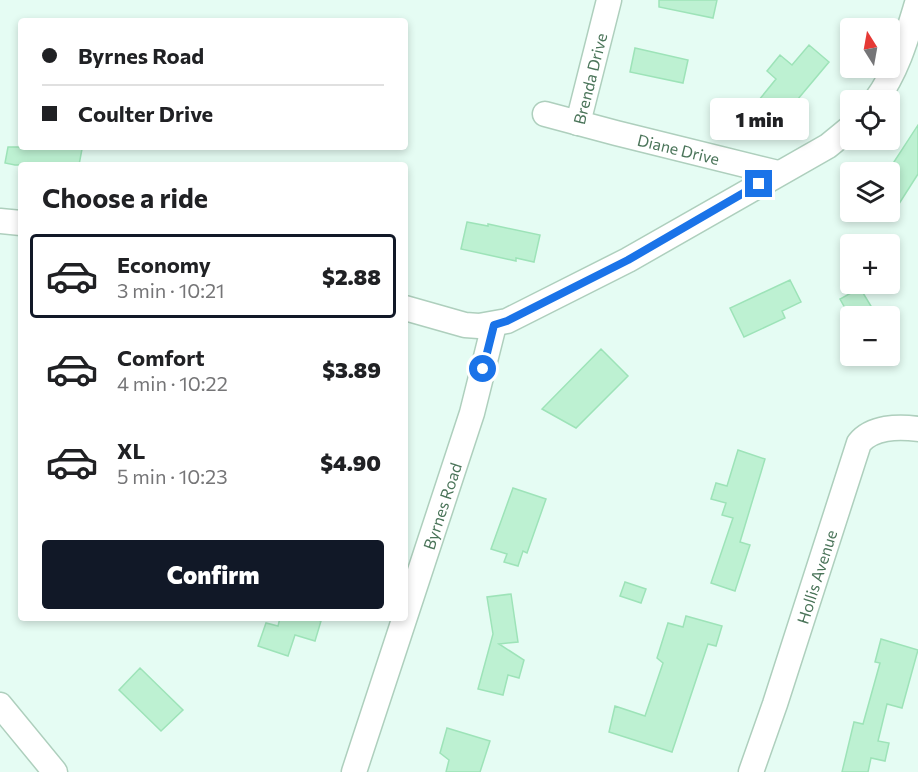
<!DOCTYPE html>
<html lang="en">
<head>
<meta charset="utf-8">
<style>
	:root { --surface:#fff; --page:#f2f2f2; --text:#202124; --muted:#757577; --line:#e0e0e0; --accent:#111827 }
	body { margin:0; font-family:Commissioner,sans-serif; background:var(--page); color:var(--text); height:100vh; display:flex; flex-direction:column; font-size:22px; white-space:nowrap }
	* { box-sizing:border-box; margin:0 }
	p { font-size:20px; color:var(--muted) }
	.icon { flex:none; width:33px; height:33px; fill:none; stroke:currentColor; stroke-width:2; stroke-linecap:round; stroke-linejoin:round }
	.map { position:relative; flex:1; overflow:hidden }
	.drawer { position:absolute; left:18px; top:162px; width:390px; height:459px; display:flex; flex-direction:column; background:var(--surface); border-radius:6px; box-shadow:0 3px 9px #0003 }
	.drawer>* { flex:none }
	.banner { position:absolute; left:18px; top:18px; width:390px; height:132px; border-radius:6px; box-shadow:0 3px 9px #0003; display:grid; align-content:center; height:132px; padding:0 24px; background:var(--surface) }
	.needle { width:39px; rotate:349deg }
	.tools { position:absolute; left:840px; top:18px; display:grid; gap:12px }
	.tools a { display:grid; place-items:center; width:60px; height:60px; border-radius:6px; background:var(--surface); box-shadow:0 3px 9px #0003; font-size:30px }
	.end { position:absolute; width:27px; height:27px; margin:-14px; border:8px solid #1a73e8; background:#fff; box-shadow:0 0 0 3px #fff }
	.from { border-radius:50% }
	.bubble { position:absolute; height:42px; border-radius:6px; background:var(--surface); box-shadow:0 3px 9px #0003; font-size:20px; font-weight:800; line-height:42px; text-align:center }
	.banner b { display:flex; align-items:center; gap:21px; height:57px; font-size:22px }
	.banner b+b { border-top:2px solid var(--line) }
	.banner i { width:15px; height:15px; background:var(--text) }
	ul { padding:0; list-style:none }
	li { display:flex; align-items:center; gap:18px; height:84px; margin:0 12px 9px; padding:0 12px; border:3px solid transparent; border-radius:6px }
	li div { flex:1 }
	li b { display:block; font-size:22px }
	li em { font-style:normal; font-weight:800 }
	li.on { border-color:var(--accent) }
	li>.icon { width:54px; height:54px; stroke-width:1.5 }
	h2 { padding:0 24px; font-size:27px; line-height:72px }
	.action { display:flex; gap:12px; margin-top:auto; padding:12px 24px }
	.action a { flex:1; height:69px; border-radius:6px; background:var(--accent); color:#fff; font-size:24px; font-weight:800; line-height:69px; text-align:center }
	.map>svg:first-child { display:block }
</style>
</head>
<body>
<div class="map">
<svg width="918" height="772" viewBox="0 0 918 772">
	<rect width="100%" height="100%" fill="#e5fcf3"/>
	<path fill="#bdf1d2" stroke="#9de3b8" stroke-width="1.5" d="M 659,0 L 717,0 L 713,18 L 659,7 Z
		M 809,45 L 829,62 L 782,118 L 759,100 L 776,79 L 767,71 L 780,55 L 792,65 Z
		M 635,48 L 688,60 L 683,83 L 630,72 Z
		M 918,125 L 918,174 L 890,218 L 890,168 Z
		M 8,147 L 70,147 L 82,149 L 79,165 L 15,165 L 5,163 Z
		M 467,222 L 488,226 L 488,224 L 540,235 L 534,262 L 516,258 L 516,261 L 461,249 Z
		M 790,280 L 801,302 L 782,311 L 785,318 L 744,337 L 730,308 Z
		M 860,288 L 877,316 L 850,317 L 840,299 Z
		M 601,349 L 628,376 L 576,428 L 542,409 Z
		M 738,450 L 765,459 L 740,542 L 750,545 L 735,591 L 711,583 L 733,518 L 722,515 L 726,503 L 711,499 L 716,483 L 727,486 Z
		M 513,488 L 546,499 L 527,553 L 523,551 L 518,566 L 504,562 L 507,554 L 491,549 Z
		M 625,582 L 646,589 L 641,603 L 620,596 Z
		M 511,594 L 518,642 L 499,644 L 524,660 L 519,678 L 508,675 L 503,695 L 478,689 L 493,634 L 487,597 Z
		M 686,616 L 722,626 L 716,646 L 708,644 L 672,752 L 609,732 L 615,706 L 645,716 L 663,663 L 657,658 L 668,623 L 683,627 Z
		M 280,618 L 312,618 L 321,621 L 315,641 L 295,635 L 288,656 L 258,646 L 266,623 L 278,626 Z
		M 881,639 L 918,650 L 902,708 L 887,704 L 878,741 L 889,743 L 885,761 L 871,758 L 868,772 L 842,772 L 854,722 L 863,724 L 880,663 L 875,662 Z
		M 140,668 L 183,710 L 161,731 L 119,690 Z
		M 447,728 L 490,741 L 480,772 L 446,772 L 449,760 L 440,753 Z"/>
	<g fill="none" stroke-linecap="round" stroke-linejoin="round">
		<g stroke="#aecfbd" stroke-width="27">
			<g id="minor">
				<path d="M 876,100 C 898,70 907,36 918,0"/>
				<path id="s1" d="M 545,114 L 616,133 L 778,173"/>
				<path id="s2" d="M 578,123 L 609,0"/>
				<path d="M 0,221 L 21,223"/>
				<path d="M 405,308 L 465,325 L 479,326 L 507,321 L 628,260 L 828,146 L 850,128"/>
				<path d="M 0,705 L 55,772"/>
				<path id="s3" d="M 354,772 L 472,413 L 494,325"/>
				<path id="s4" d="M 751,772 L 775,704 L 859,443 C 872,427 898,426 918,429"/>
			</g>
		</g>
		<use href="#minor" stroke="#fff" stroke-width="24"/>
	</g>
	<g fill="none" stroke-linecap="round" stroke-linejoin="round">
		<path stroke="#1a73e8" stroke-width="8" d="M 483,369 L 494,325 L 507,321 L 628,260 L 759,184"/>
	</g>
	<g text-anchor="middle" dominant-baseline="central" stroke-width="5" stroke-linejoin="round" paint-order="stroke">
		<g font-size="16" fill="#4a7459" stroke="#ebfff7">
			<text stroke="none"><textPath href="#s2" startOffset="46">Brenda Drive</textPath></text>
			<text stroke="none"><textPath href="#s1" startOffset="138">Diane Drive</textPath></text>
			<text stroke="none"><textPath href="#s3" startOffset="280">Byrnes Road</textPath></text>
			<text stroke="none"><textPath href="#s4" startOffset="206">Hollis Avenue</textPath></text>
		</g>
	</g>
</svg>
<div class="tools">
<a><svg class="needle" viewBox="-14 -14 28 28"><path d="M0-13l5 13h-10z" fill="#e53935"/><path d="M0 13l5-13h-10z" fill="#757577"/></svg></a>
<a><svg class="icon" aria-label="locate" viewBox="0 0 24 24"><circle cx="12" cy="12" r="6"/><path d="M12 2v4M12 18v4M2 12h4M18 12h4"/></svg></a>
<a><svg class="icon" aria-label="layers" viewBox="0 0 24 24"><path d="M12 4l9 5-9 5-9-5zM3 14l9 5 9-5"/></svg></a>
<a>+</a>
<a>−</a>
</div>
<i class="end from" style="left:483px;top:369px"></i>
<i class="end" style="left:759px;top:184px"></i>
<div class="bubble" style="left:710px;top:98px;width:99px">1 min</div>
<div class="banner">
<b><i class="from"></i>Byrnes Road</b>
<b><i></i>Coulter Drive</b>
</div>
<section class="drawer">
<h2>Choose a ride</h2>
<ul>
<li class="on"><svg class="icon" aria-label="car" viewBox="0 0 24 24"><path d="M5 17H2v-5l4-1 3-4h7l3 4 3 1v5h-3M9 17h6M6 11h13"/><circle cx="7" cy="17" r="2"/><circle cx="17" cy="17" r="2"/></svg><div><b>Economy</b><p>3 min · 10:21</p></div><em>$2.88</em></li>
<li><svg class="icon" aria-label="car" viewBox="0 0 24 24"><path d="M5 17H2v-5l4-1 3-4h7l3 4 3 1v5h-3M9 17h6M6 11h13"/><circle cx="7" cy="17" r="2"/><circle cx="17" cy="17" r="2"/></svg><div><b>Comfort</b><p>4 min · 10:22</p></div><em>$3.89</em></li>
<li><svg class="icon" aria-label="car" viewBox="0 0 24 24"><path d="M5 17H2v-5l4-1 3-4h7l3 4 3 1v5h-3M9 17h6M6 11h13"/><circle cx="7" cy="17" r="2"/><circle cx="17" cy="17" r="2"/></svg><div><b>XL</b><p>5 min · 10:23</p></div><em>$4.90</em></li>
</ul>
<div class="action"><a>Confirm</a></div>
</section>
</div>
</body>
</html>
